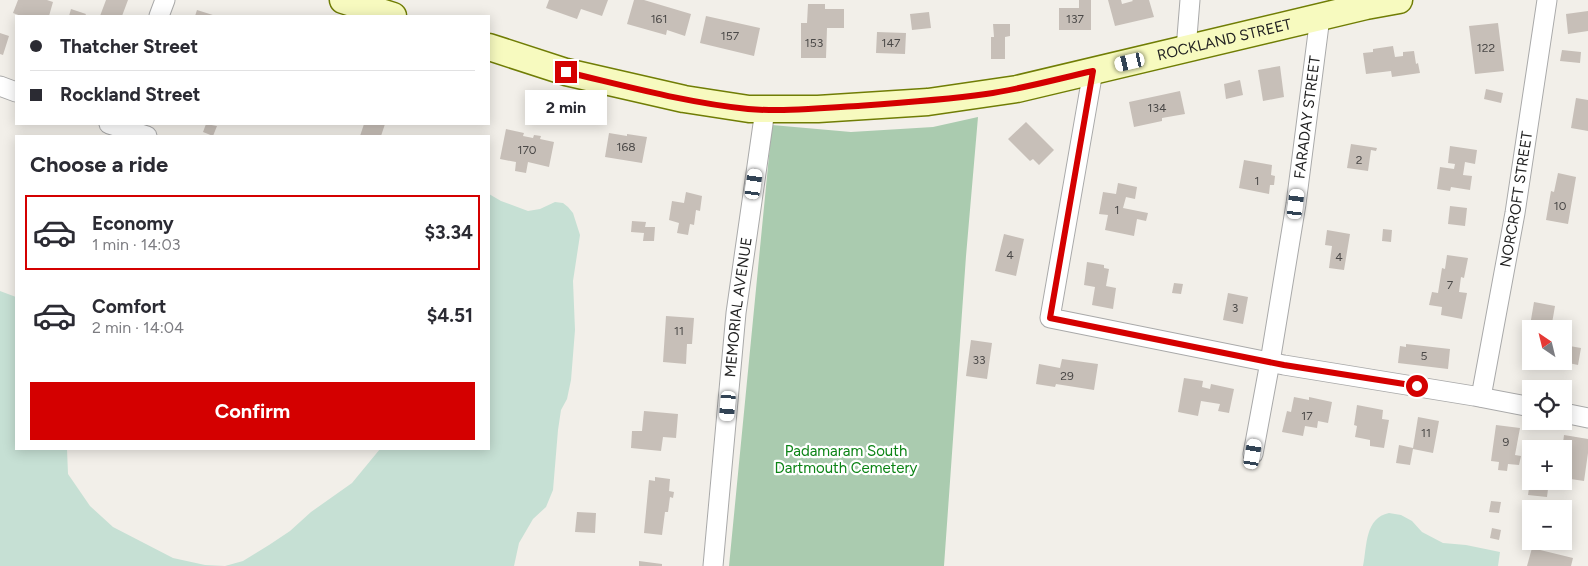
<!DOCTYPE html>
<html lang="en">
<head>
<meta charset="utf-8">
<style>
	:root { --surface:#fff; --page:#f7f7f7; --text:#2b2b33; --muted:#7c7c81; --line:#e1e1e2; --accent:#d40000 }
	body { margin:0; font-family:Figtree,sans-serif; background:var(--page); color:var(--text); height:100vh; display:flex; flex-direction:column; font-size:19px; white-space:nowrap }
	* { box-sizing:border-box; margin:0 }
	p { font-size:16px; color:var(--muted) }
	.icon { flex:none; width:28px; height:28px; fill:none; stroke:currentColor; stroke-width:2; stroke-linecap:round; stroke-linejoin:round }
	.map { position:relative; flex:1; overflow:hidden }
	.drawer { position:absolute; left:15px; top:135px; width:475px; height:315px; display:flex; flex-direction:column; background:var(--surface); border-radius:0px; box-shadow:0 2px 12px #0003 }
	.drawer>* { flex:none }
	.banner { position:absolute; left:15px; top:15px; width:475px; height:110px; border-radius:0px; box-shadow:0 2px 12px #0003; display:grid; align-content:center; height:110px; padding:0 15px; background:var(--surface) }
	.needle { width:32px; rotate:325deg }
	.buttons { position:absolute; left:1522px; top:320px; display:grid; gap:10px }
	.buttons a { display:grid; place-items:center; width:50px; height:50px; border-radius:0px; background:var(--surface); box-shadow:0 2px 12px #0003; font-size:25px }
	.end { position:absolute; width:22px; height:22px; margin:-11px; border:6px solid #d40000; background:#fff; box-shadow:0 0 0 2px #fff }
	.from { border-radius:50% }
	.bubble { position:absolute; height:35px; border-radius:0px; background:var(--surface); box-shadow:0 2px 12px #0003; font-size:16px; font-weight:700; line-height:35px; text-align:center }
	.car { position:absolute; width:15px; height:30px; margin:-15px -8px; border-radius:6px; box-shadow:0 0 4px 1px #0007; background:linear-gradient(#fff 24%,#345 0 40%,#fff 0 76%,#345 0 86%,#fff 0) }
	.banner b { display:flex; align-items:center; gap:18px; height:48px; font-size:19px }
	.banner b+b { border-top:1px solid var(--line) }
	.banner i { width:12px; height:12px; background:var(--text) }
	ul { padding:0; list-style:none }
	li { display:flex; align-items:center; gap:15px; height:75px; margin:0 10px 8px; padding:0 5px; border:2px solid transparent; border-radius:0px }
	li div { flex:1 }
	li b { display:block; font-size:19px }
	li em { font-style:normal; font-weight:700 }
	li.active { border-color:var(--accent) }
	li>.icon { width:45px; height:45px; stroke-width:1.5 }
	h2 { padding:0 15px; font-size:22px; line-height:60px }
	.button { display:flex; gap:10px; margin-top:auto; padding:10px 15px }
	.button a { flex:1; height:58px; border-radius:0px; background:var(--accent); color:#fff; font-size:20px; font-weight:700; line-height:58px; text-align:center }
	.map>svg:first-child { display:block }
</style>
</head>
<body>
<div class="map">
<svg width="1588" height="566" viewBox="0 0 1588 566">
	<rect width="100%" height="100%" fill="#f2efe9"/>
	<path fill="#c6e0d4" d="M 489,194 L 501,201 L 528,211 L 540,209 L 555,202 L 563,203 L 568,207 L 573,213 L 580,235 L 573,281 L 575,330 L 571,380 L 567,399 L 561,410 L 558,430 L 553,490 L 546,507 L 533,519 L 519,543 L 514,566 L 0,566 L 0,291 L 16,297 L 16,449 L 67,449 L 68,474 L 90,506 L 113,527 L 173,558 L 205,565 L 225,566 L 243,561 L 269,545 L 290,531 L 311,512 L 352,483 L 380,449 L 489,449 Z
		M 1389,513 L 1401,515 L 1412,521 L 1422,532 L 1443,543 L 1466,545 L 1500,552 L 1498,566 L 1363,566 C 1367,545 1365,518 1389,513 Z"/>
	<path fill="#aacbaf" d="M 978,117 L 966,256 L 944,566 L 729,566 L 772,125 L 851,132 L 933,127 Z"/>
	<path fill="#c7bfb8" d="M 18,0 L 47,0 L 53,2 L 49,16 L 21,16 L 13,13 Z
		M 106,0 L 128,0 L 122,16 L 100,16 Z
		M 549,0 L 608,0 L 602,16 L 581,9 L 577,19 L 546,8 Z
		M 634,0 L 644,0 L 691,14 L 685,36 L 667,30 L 666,35 L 627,24 Z
		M 1079,0 L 1091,0 L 1091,30 L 1059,30 L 1059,8 L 1079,8 Z
		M 1108,0 L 1121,0 L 1122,4 L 1133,1 L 1132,0 L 1149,0 L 1154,17 L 1115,26 Z
		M 808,4 L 825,4 L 825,9 L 844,9 L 844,28 L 827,28 L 826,58 L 801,58 L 801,23 L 807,23 Z
		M 71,9 L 86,14 L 85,16 L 69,16 Z
		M 197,10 L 216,16 L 195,16 Z
		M 1588,11 L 1588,31 L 1568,34 L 1566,14 Z
		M 929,12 L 931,28 L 912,30 L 910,14 Z
		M 706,16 L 760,28 L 754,56 L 700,43 Z
		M 1498,23 L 1504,71 L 1475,74 L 1469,26 Z
		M 993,24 L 1010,24 L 1010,36 L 1005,37 L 1005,59 L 991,59 L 991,37 L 994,37 Z
		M 877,32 L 906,33 L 905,54 L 876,53 Z
		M 0,33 L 9,36 L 3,55 L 0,54 Z
		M 1393,46 L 1395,57 L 1403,56 L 1403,52 L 1414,51 L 1416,64 L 1418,63 L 1420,73 L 1392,77 L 1391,71 L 1366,74 L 1363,53 L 1373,52 L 1373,49 Z
		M 1562,50 L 1581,52 L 1580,63 L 1560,61 Z
		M 1280,66 L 1284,97 L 1263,101 L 1258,70 Z
		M 1240,80 L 1243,95 L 1226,99 L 1224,84 Z
		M 1486,89 L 1503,93 L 1501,103 L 1484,99 Z
		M 1180,91 L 1185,114 L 1162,118 L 1162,121 L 1134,127 L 1129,102 Z
		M 1576,98 L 1588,100 L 1588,131 L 1571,128 Z
		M 1026,122 L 1054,150 L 1039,165 L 1033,159 L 1030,161 L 1008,139 Z
		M 206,124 L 217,126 L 213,136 L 203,132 Z
		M 364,124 L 385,124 L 381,136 L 360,136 Z
		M 506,129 L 524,133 L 523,136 L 533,138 L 534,135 L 541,136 L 540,139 L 554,142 L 549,167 L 528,162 L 526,173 L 515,171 L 516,162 L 500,159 Z
		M 609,133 L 627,136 L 627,134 L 647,137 L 642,163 L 605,157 Z
		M 1351,144 L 1377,148 L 1376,151 L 1371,150 L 1368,171 L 1347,168 Z
		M 1450,146 L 1477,150 L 1475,164 L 1465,162 L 1463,175 L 1472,176 L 1470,190 L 1451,187 L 1450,191 L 1437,189 L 1440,167 L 1454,169 L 1455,164 L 1448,163 Z
		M 1244,160 L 1272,165 L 1271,175 L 1275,176 L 1274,185 L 1270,185 L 1269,194 L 1239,188 Z
		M 1558,173 L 1576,177 L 1568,224 L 1546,220 L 1551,191 L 1554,192 Z
		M 1118,183 L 1137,187 L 1135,199 L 1126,197 L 1123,208 L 1148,213 L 1146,221 L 1137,219 L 1134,236 L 1105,230 L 1108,215 L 1099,214 L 1103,192 L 1116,194 Z
		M 686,192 L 702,196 L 700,211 L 696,210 L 694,225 L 690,224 L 688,235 L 677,233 L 679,223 L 669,220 L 672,201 L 684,203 Z
		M 1450,206 L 1467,208 L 1465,226 L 1448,224 Z
		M 632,221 L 646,222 L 645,227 L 655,227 L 654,241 L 643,241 L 644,233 L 631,232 Z
		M 1383,229 L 1392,230 L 1391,242 L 1382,241 Z
		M 1327,230 L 1350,234 L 1344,270 L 1329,268 L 1332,246 L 1325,245 Z
		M 1004,234 L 1024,239 L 1016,276 L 995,271 Z
		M 1447,255 L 1468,258 L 1464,278 L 1461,277 L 1459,292 L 1467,293 L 1462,319 L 1441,315 L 1442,307 L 1429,305 L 1432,292 L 1438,293 L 1442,268 L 1445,269 Z
		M 1087,262 L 1104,265 L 1104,268 L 1109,269 L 1106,286 L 1116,288 L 1113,309 L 1092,305 L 1095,287 L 1084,285 Z
		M 1174,283 L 1183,284 L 1181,294 L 1172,293 Z
		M 1228,293 L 1248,297 L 1243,324 L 1223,320 Z
		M 1534,302 L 1555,306 L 1551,329 L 1531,329 L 1531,361 L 1556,361 L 1555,367 L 1524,361 Z
		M 666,316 L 694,318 L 692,344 L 687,344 L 686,364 L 663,362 Z
		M 971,340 L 992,343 L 987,379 L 966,376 Z
		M 1406,344 L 1450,349 L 1448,369 L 1398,363 L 1400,346 L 1406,347 Z
		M 1564,345 L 1581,348 L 1578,365 L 1564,362 Z
		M 1062,359 L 1098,364 L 1094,390 L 1056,384 L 1055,387 L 1036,384 L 1039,364 L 1060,368 Z
		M 1184,378 L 1203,381 L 1202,387 L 1210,389 L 1211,384 L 1234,389 L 1229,413 L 1218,411 L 1220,404 L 1201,401 L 1198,416 L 1178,412 Z
		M 1294,397 L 1309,400 L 1309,397 L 1332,402 L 1328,423 L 1318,421 L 1317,428 L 1305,426 L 1303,436 L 1282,432 L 1287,411 L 1291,412 Z
		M 1357,405 L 1383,410 L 1382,419 L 1389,420 L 1384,448 L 1370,446 L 1370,440 L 1355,437 L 1357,426 L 1354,425 Z
		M 644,411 L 678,414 L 676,438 L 663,437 L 661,451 L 631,448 L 632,431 L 642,431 Z
		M 1418,417 L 1439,421 L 1433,453 L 1413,449 L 1410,465 L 1396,463 L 1399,445 L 1413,448 Z
		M 1496,425 L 1520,428 L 1515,455 L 1521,456 L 1519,465 L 1508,464 L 1507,471 L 1498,470 L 1499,462 L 1491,461 Z
		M 1564,435 L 1588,439 L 1588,453 L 1584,481 L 1564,478 L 1564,449 L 1557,449 L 1558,442 L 1563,443 Z
		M 655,477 L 670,479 L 669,491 L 674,492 L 673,498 L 670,497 L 668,512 L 665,512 L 662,535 L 644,533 L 649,480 L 655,481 Z
		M 1530,481 L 1549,481 L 1547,497 L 1528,495 Z
		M 1491,501 L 1501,502 L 1499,513 L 1489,512 Z
		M 577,512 L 596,513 L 595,533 L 575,532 Z
		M 1492,528 L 1501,530 L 1499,540 L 1490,538 Z
		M 1532,548 L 1573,558 L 1571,566 L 1527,566 Z
		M 639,561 L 662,564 L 662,566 L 639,566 Z"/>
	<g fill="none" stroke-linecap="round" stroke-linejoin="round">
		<g stroke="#a9a9a9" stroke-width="21">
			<g id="street">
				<path d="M 159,16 L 165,0"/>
				<path d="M 1186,49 L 1190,0"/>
				<path d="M 1093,71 L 1050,318 L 1284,365 L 1474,396 L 1531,407"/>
				<path d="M 0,86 L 16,92"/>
				<path d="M 109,124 L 147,136"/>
				<path id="s1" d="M 1481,397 L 1515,213 L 1547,0"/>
				<path d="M 1564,413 L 1588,418"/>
				<path id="s2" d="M 1253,454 L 1270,362 L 1296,204 L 1320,17"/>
				<path id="s3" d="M 713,566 L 736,313 L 765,110"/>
			</g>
		</g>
		<g stroke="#707d05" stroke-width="29">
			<g id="secondary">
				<path d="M 343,0 L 393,16"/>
				<path id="s4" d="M 489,47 L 566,72 L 684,99 L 749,109 L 818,109 L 928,102 L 1017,89 L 1366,6 L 1399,0"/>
			</g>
		</g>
		<use href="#street" stroke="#fff" stroke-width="19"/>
		<use href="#secondary" stroke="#f7fabf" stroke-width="26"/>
	</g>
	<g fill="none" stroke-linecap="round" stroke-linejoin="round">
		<path stroke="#d40000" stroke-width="6" d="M 566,72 C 626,86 687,103 748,109 C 785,112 821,108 858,106 C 900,103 943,100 986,94 C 1022,89 1057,79 1093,71 L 1050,318 L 1284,365 L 1417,386"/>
	</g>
	<g text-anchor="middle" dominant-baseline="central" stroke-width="4.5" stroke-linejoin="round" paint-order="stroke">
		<g font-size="12" fill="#4b4948">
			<text x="659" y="19">161</text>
			<text x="1075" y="19">137</text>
			<text x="730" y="36">157</text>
			<text x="814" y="43">153</text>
			<text x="891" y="43">147</text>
			<text x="1486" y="48">122</text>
			<text x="1157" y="108">134</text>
			<text x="626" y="147">168</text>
			<text x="527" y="150">170</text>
			<text x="1359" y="160">2</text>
			<text x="1257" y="181">1</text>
			<text x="1560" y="206">10</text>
			<text x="1117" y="210">1</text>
			<text x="1010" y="255">4</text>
			<text x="1339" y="257">4</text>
			<text x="1450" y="285">7</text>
			<text x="1235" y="308">3</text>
			<text x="679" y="331">11</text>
			<text x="1424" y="356">5</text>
			<text x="979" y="360">33</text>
			<text x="1067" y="376">29</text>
			<text x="1307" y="416">17</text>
			<text x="1426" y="433">11</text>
			<text x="1506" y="442">9</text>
		</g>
		<g font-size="15" fill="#222" stroke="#fff">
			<text stroke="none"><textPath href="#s4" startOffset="750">ROCKLAND STREET</textPath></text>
			<text stroke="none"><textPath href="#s2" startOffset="341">FARADAY STREET</textPath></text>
			<text stroke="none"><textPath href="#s1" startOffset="201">NORCROFT STREET</textPath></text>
			<text stroke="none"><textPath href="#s3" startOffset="260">MEMORIAL AVENUE</textPath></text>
		</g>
		<g font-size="15" fill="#0c8416" stroke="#fff">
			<text x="846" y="451">Padamaram South<tspan x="846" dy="17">Dartmouth Cemetery</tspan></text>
		</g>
	</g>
</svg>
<div class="buttons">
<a><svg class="needle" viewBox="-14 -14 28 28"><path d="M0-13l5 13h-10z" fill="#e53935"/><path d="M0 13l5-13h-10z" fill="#7c7c81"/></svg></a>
<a><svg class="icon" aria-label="locate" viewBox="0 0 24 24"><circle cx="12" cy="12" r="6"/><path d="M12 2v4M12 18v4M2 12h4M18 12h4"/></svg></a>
<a>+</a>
<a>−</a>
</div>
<i class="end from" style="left:1417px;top:386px"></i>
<i class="end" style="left:566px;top:72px"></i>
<div class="bubble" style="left:525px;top:90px;width:82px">2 min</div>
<i class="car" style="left:1130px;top:62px;rotate:257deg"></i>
<i class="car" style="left:754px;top:184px;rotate:8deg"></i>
<i class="car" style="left:1296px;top:204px;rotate:7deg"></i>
<i class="car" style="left:728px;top:406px;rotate:185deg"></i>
<i class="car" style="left:1253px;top:454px;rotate:10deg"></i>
<div class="banner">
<b><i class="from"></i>Thatcher Street</b>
<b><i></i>Rockland Street</b>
</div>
<section class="drawer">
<h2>Choose a ride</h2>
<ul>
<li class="active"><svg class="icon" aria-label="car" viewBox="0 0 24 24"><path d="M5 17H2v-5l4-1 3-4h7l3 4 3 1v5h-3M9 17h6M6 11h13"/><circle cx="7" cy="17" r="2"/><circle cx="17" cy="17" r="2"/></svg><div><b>Economy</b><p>1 min · 14:03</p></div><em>$3.34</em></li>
<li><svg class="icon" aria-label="car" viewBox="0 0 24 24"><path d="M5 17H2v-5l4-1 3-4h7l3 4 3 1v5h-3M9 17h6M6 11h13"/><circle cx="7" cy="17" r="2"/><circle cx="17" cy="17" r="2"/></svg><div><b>Comfort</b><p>2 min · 14:04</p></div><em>$4.51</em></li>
</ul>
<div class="button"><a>Confirm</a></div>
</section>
</div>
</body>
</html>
